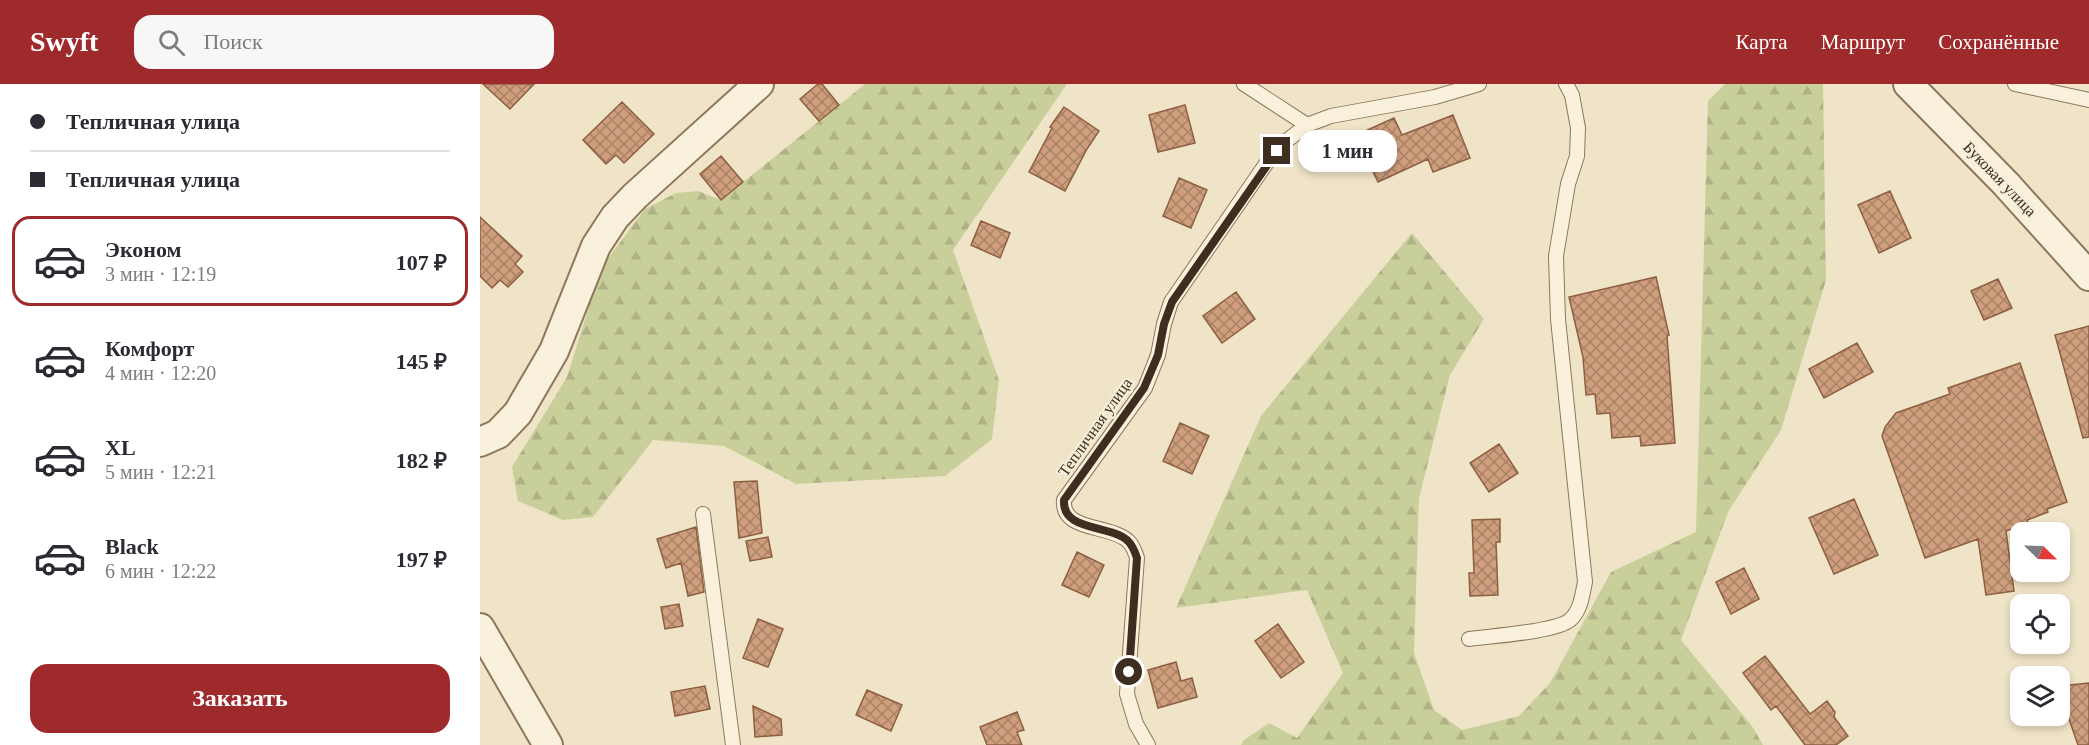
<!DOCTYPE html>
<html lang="ru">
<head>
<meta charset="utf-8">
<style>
	:root { --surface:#fff; --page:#f7f7f7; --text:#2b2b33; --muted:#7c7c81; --line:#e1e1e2; --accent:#9e2a2b }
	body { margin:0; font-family:"Times New Roman",serif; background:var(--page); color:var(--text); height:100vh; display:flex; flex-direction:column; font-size:22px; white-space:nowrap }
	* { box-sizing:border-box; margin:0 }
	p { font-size:20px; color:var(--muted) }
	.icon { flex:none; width:33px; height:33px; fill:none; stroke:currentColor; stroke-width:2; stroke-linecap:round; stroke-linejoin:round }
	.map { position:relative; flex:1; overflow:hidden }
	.panel { display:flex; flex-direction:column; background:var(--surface); width:480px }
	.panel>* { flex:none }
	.guide { display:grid; align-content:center; height:132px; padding:0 30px; background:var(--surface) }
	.needle { width:39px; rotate:113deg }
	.tools { position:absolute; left:1530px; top:438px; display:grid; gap:12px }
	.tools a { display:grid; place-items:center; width:60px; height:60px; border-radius:12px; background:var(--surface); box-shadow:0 3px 9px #0003; font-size:30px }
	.end { position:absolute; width:27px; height:27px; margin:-14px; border:8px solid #3d2e20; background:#fff; box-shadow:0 0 0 3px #fff }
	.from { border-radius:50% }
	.bubble { position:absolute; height:42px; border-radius:18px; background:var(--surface); box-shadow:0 3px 9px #0003; font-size:20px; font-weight:600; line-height:42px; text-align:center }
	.guide b { display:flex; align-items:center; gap:21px; height:57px; font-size:22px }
	.guide b+b { border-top:2px solid var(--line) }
	.guide i { width:15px; height:15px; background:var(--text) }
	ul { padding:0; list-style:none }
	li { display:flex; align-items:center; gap:18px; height:90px; margin:0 12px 9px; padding:0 18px; border:3px solid transparent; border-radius:18px }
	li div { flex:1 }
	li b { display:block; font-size:22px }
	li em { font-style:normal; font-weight:600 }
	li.selected { border-color:var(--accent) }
	li>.icon { width:54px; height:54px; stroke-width:1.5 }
	.primary-button { display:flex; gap:12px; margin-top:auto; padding:12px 30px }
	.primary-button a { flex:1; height:69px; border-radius:18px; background:var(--accent); color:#fff; font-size:24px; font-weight:600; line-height:69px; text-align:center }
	header { display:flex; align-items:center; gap:36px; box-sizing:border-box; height:84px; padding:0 30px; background:var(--accent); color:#fff }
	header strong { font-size:28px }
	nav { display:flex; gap:33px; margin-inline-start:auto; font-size:21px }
	.search { width:420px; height:54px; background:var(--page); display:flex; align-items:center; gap:15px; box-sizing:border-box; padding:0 21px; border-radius:18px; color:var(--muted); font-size:22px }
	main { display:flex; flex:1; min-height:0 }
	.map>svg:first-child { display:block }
</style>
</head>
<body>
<header>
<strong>Swyft</strong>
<div class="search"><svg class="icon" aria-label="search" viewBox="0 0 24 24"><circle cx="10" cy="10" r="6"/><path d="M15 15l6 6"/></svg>Поиск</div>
<nav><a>Карта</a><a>Маршрут</a><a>Сохранённые</a></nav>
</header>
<main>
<section class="panel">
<div class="guide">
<b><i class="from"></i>Тепличная улица</b>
<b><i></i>Тепличная улица</b>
</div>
<ul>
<li class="selected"><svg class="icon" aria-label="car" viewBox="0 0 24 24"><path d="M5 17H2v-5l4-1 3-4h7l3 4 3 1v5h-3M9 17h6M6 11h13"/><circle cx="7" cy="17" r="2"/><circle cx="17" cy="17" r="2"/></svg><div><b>Эконом</b><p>3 мин · 12:19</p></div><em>107 ₽</em></li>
<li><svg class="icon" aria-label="car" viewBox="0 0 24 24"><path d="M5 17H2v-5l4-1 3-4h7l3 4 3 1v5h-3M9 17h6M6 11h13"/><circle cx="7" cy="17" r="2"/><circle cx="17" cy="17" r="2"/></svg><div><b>Комфорт</b><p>4 мин · 12:20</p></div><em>145 ₽</em></li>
<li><svg class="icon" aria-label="car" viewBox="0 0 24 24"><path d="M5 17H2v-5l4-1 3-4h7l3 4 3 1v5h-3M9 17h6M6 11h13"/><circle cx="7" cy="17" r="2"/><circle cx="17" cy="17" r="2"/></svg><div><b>XL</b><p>5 мин · 12:21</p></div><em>182 ₽</em></li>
<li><svg class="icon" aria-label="car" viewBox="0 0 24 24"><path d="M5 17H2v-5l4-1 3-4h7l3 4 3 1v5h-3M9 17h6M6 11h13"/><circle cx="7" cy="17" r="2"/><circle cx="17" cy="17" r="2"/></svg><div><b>Black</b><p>6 мин · 12:22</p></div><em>197 ₽</em></li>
</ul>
<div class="primary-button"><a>Заказать</a></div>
</section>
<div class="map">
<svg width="1609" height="661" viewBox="0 0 1609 661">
	<defs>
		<pattern id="forest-firs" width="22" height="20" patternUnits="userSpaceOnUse" patternTransform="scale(1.5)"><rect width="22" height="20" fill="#c9cf9b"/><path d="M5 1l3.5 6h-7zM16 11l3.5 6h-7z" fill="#aeb285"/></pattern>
		<pattern id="building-cross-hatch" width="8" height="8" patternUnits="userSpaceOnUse" patternTransform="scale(1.5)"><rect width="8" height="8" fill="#cf9f7d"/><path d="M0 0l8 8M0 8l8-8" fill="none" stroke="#a98266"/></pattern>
	</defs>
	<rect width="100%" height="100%" fill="#f0e4c8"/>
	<path fill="url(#forest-firs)" d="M 385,0 L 587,0 L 473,166 L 519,296 L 512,355 L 465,392 L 316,400 L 244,362 L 173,356 L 113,433 L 83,436 L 38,417 L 32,383 L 87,293 L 121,184 L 165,125 L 196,109 L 218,107 L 241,116 Z
		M 1245,0 L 1343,0 L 1346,196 L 1301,346 L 1248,428 L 1201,556 L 1272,642 L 1283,661 L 761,661 L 764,656 L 789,639 L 817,654 L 863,589 L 827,506 L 696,524 L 781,332 L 932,149 L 1004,235 L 970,291 L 939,414 L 934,569 L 954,626 L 982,646 L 1039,632 L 1070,599 L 1131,488 L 1216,448 L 1228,17 Z"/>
	<path fill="url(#building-cross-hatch)" stroke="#8d5f41" stroke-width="1.5" d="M 3,0 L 54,0 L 30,25 Z
		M 338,0 L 342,0 L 359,21 L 339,37 L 320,15 Z
		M 142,18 L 174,50 L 144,79 L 136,71 L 126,80 L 103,56 Z
		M 705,21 L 715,59 L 678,68 L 669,31 Z
		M 584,23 L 619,47 L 607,65 L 585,107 L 549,88 L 572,44 L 570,43 Z
		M 973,31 L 990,74 L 953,88 L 948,75 L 898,98 L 876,51 L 914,34 L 922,51 Z
		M 241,72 L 263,98 L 241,116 L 220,90 Z
		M 699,94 L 727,106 L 711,144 L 683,132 Z
		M 1410,107 L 1431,154 L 1399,169 L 1378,121 Z
		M 0,133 L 42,172 L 35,180 L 43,188 L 28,203 L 20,196 L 12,204 L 0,192 Z
		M 501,137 L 530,149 L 520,174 L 491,161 Z
		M 1176,193 L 1189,251 L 1187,252 L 1195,359 L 1161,362 L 1160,352 L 1132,354 L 1130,329 L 1117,330 L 1115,310 L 1106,311 L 1103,273 L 1089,213 Z
		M 1518,195 L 1532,224 L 1504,236 L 1491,207 Z
		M 756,208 L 775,235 L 742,259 L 723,232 Z
		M 1609,242 L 1609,353 L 1603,354 L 1575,251 Z
		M 1377,259 L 1393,288 L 1344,314 L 1329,285 Z
		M 1540,279 L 1587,418 L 1567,425 L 1568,428 L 1547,436 L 1548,439 L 1526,447 L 1534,507 L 1506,511 L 1498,455 L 1445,474 L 1402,352 L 1405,343 L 1416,329 L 1470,310 L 1468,304 Z
		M 700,339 L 729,352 L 712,390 L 683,377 Z
		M 1019,360 L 1038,389 L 1009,408 L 990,379 Z
		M 277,397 L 282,449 L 259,454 L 254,398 Z
		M 1374,415 L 1398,471 L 1354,490 L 1329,434 Z
		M 1020,435 L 1020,458 L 1016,458 L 1018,511 L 990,512 L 989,489 L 994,489 L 992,436 Z
		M 216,443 L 224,508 L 208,512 L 201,479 L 186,484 L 177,455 Z
		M 288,453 L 292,473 L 270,477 L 266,457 Z
		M 597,468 L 624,481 L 609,513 L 582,501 Z
		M 1264,484 L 1279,515 L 1251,530 L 1236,498 Z
		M 199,520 L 203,542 L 185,545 L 181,523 Z
		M 278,535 L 303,545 L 288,583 L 263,574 Z
		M 798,540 L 824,578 L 801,594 L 775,557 Z
		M 1285,572 L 1330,630 L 1347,617 L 1355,628 L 1354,633 L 1368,652 L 1356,661 L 1325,661 L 1296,622 L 1291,626 L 1263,589 Z
		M 696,578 L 701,597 L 712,594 L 717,613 L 678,624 L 668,586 Z
		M 1609,599 L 1609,661 L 1598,661 L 1588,632 L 1581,632 L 1580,602 Z
		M 225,602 L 230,625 L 195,632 L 191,608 Z
		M 387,606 L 422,621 L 411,647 L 376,631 Z
		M 273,622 L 301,635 L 302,651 L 275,653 Z
		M 537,628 L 544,646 L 537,648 L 542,661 L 507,661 L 500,643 Z"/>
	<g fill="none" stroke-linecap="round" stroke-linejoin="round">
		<g stroke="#8d765c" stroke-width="16">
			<path id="service" d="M 764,0 L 827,41
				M 1535,0 L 1609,16
				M 223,430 L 253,661
				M 989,555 C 1010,552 1076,548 1090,536 C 1101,526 1102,512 1105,498 L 1078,235 L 1076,172 L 1088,100 L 1097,72 L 1098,44 L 1092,11 L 1086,0
				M 668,661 L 656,640 L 647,610 L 657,474 C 655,468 653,461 648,457 C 630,440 581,448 584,416 L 665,304 L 678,271 L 684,240 L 691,218 L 788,77 L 805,58 L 827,41 L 851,32 L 955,13 L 999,0"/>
		</g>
		<g stroke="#8d765c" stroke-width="32">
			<path id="minor" d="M 1428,0 L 1526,100 L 1609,192
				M 0,358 L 18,350 L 38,329 L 74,267 L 116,162 L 135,133 L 155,112 L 279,0
				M 0,544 L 68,661"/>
		</g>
		<use href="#service" stroke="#faf1dc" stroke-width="14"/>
		<use href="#minor" stroke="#faf1dc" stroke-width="28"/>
	</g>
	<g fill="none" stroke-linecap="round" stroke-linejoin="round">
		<path stroke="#3d2e20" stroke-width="8" d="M 649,588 L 657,474 C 655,468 653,462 648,457 C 630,440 582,448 584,416 L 664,304 L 678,271 L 684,240 L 692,218 L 797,67"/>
	</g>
	<g text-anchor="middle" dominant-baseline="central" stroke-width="4.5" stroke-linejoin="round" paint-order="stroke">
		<g font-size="16" fill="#3d2e20" stroke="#f7eed8">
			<text transform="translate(1520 95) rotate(46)">Буковая улица</text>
			<text transform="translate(615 343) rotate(-55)">Тепличная улица</text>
		</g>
	</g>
</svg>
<div class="tools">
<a><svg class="needle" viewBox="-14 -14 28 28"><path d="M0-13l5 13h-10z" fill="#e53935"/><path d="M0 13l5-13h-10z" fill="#7c7c81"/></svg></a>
<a><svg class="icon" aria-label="locate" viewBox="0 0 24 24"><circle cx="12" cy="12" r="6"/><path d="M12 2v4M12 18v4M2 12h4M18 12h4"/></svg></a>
<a><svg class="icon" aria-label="layers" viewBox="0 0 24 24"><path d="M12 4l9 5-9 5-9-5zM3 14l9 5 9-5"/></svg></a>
</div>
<i class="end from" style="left:649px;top:588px"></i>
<i class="end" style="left:797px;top:67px"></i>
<div class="bubble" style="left:818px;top:46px;width:99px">1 мин</div>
</div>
</main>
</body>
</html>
